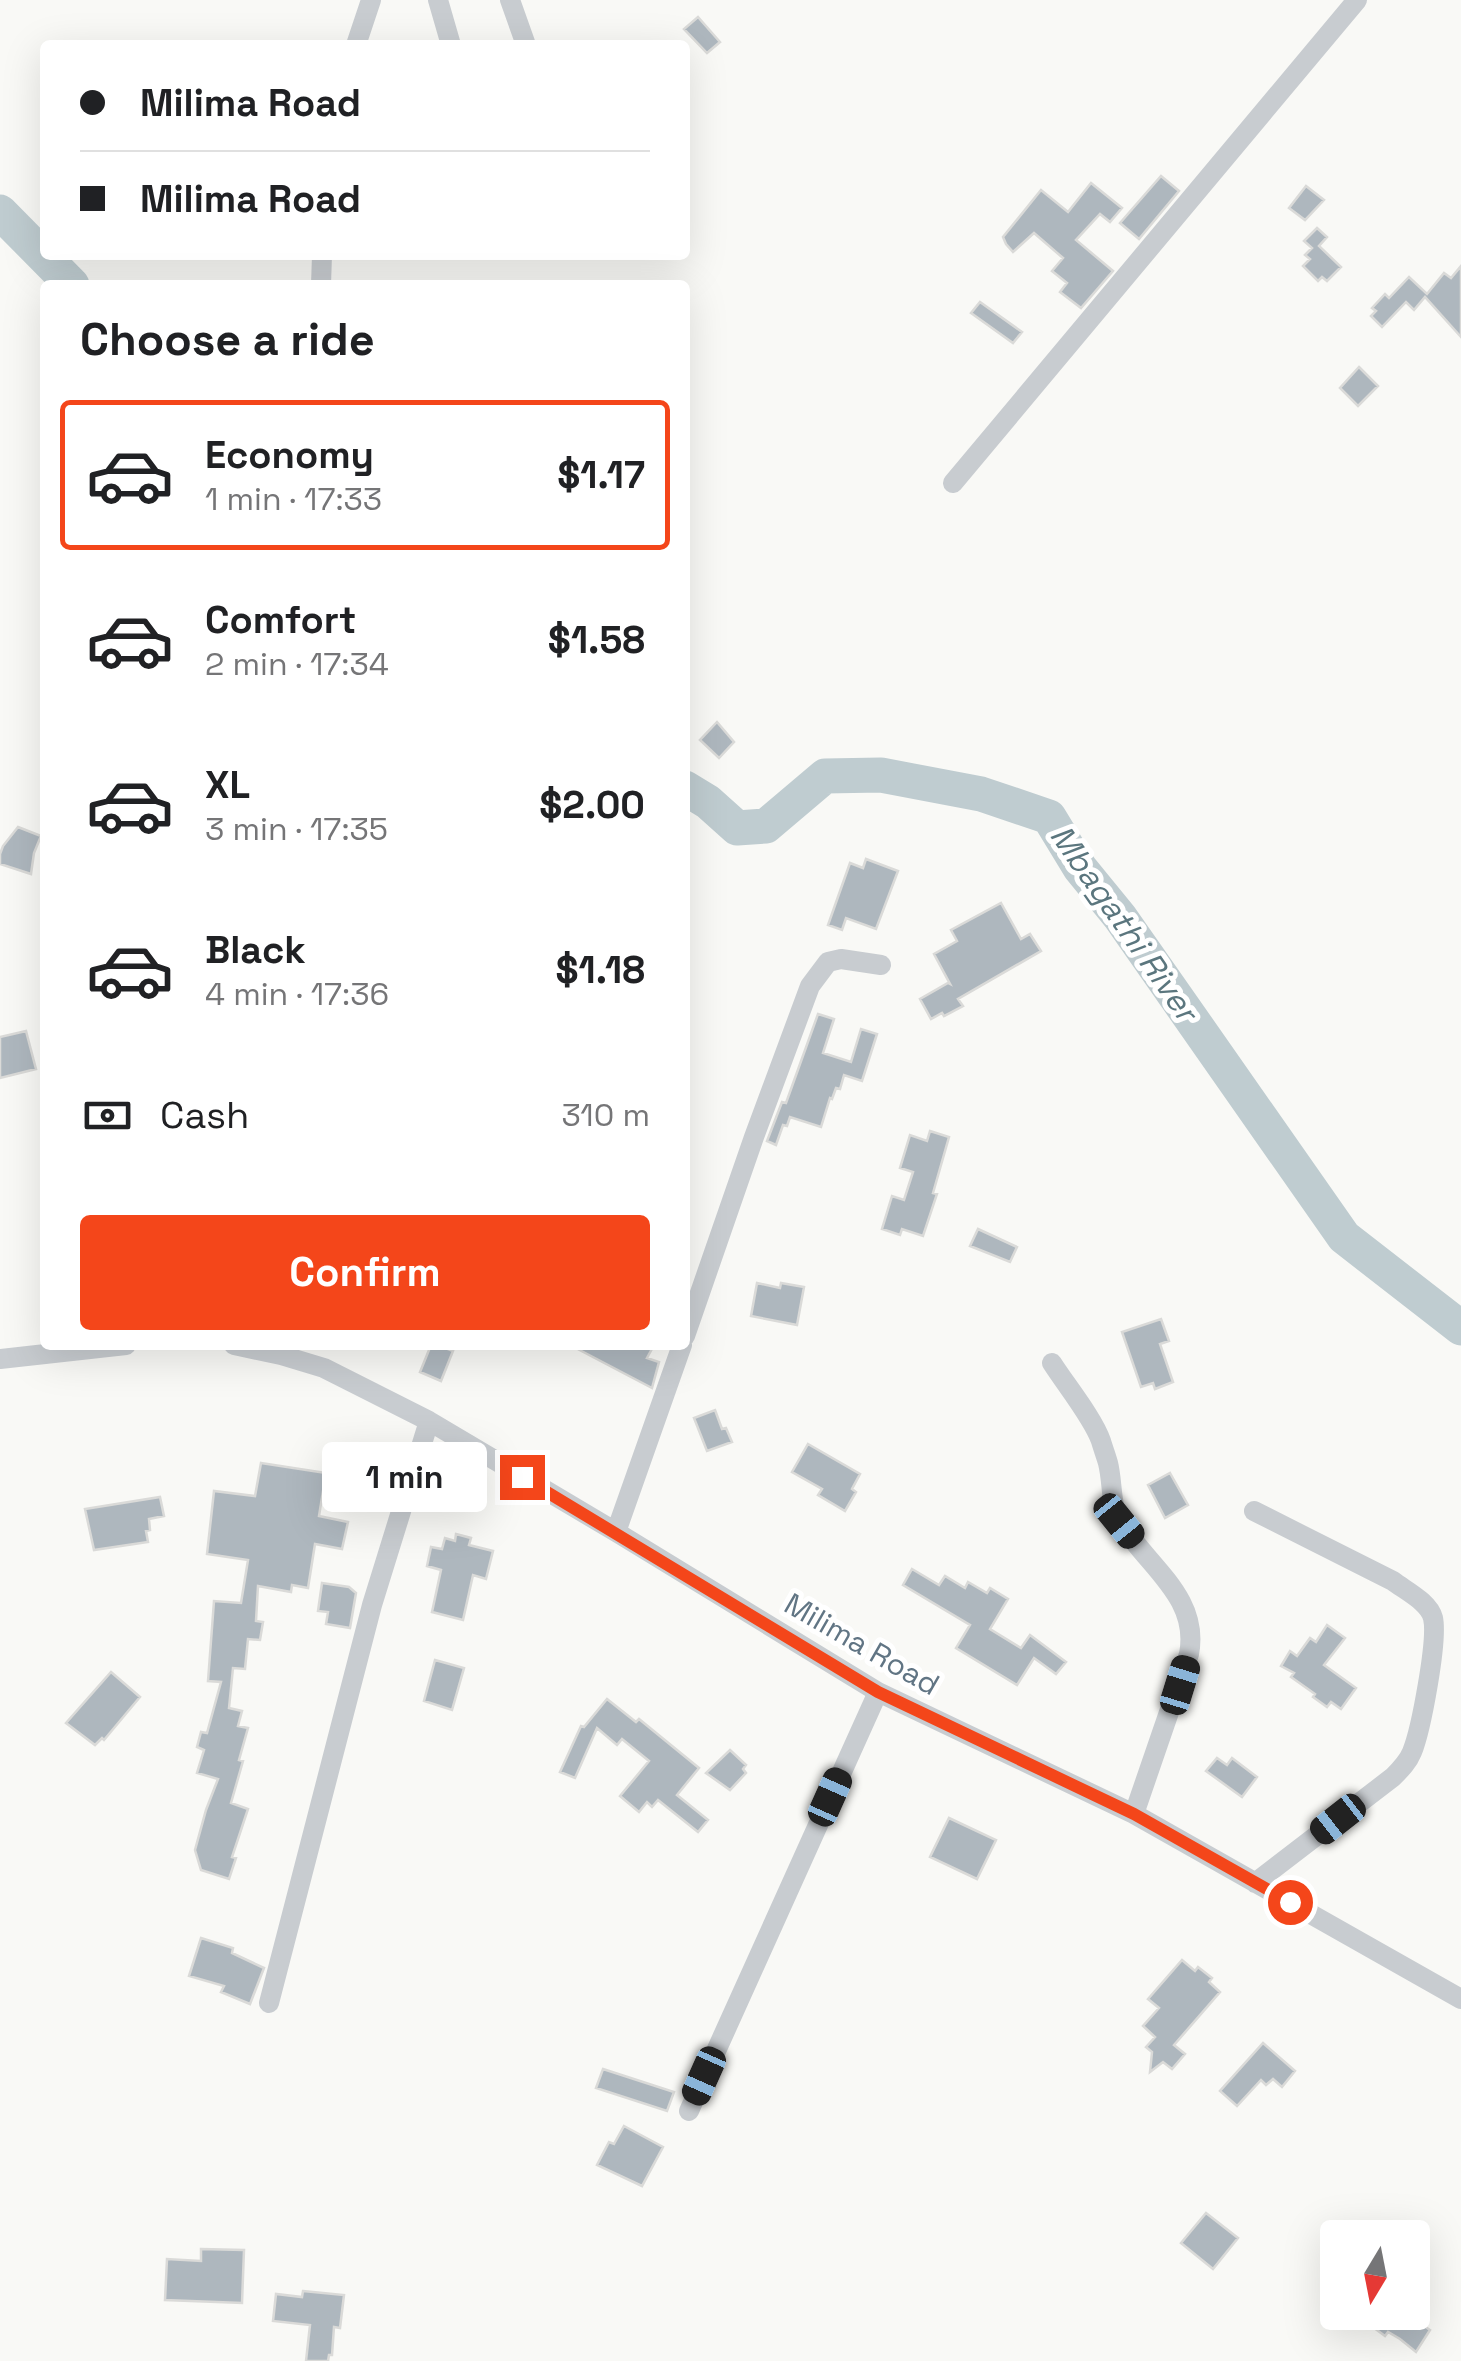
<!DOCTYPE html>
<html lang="en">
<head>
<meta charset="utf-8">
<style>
	:root { --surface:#fff; --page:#f2f2f2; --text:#202124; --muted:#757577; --line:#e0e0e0; --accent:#f4461a }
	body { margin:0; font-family:"Space Grotesk",sans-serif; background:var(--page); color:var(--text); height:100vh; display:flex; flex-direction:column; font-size:38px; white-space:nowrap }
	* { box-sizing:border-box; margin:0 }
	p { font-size:32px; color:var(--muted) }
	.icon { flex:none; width:55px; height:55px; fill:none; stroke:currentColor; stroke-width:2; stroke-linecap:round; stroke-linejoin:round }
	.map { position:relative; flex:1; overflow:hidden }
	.drawer { position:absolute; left:40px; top:280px; width:650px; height:1070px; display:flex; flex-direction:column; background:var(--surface); border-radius:10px; box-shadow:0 10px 40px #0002 }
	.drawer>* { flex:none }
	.guide { position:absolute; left:40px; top:40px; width:650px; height:220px; border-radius:10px; box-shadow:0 10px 40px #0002; display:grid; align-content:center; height:220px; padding:0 40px; background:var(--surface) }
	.needle { width:65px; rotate:190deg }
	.tools { position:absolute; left:1320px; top:2220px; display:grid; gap:20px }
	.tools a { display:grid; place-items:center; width:110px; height:110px; border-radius:10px; background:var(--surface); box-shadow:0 10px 40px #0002; font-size:50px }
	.end { position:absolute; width:45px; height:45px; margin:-22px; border:12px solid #f4461a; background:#fff; box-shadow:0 0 0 5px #fff }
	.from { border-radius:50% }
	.bubble { position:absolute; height:70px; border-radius:10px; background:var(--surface); box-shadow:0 10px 40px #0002; font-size:32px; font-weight:700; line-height:70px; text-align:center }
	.car { position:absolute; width:30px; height:60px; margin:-30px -15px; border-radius:12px; box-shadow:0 0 8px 2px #0007; background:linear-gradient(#222 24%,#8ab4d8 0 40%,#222 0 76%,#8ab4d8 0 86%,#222 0) }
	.guide b { display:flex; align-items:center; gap:35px; height:95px; font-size:38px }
	.guide b+b { border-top:2px solid var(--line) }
	.guide i { width:25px; height:25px; background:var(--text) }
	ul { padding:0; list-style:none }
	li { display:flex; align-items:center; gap:30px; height:150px; margin:0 20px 15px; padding:0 20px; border:5px solid transparent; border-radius:10px }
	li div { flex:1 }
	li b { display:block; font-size:38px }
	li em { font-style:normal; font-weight:700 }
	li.current { border-color:var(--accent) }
	li>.icon { width:90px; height:90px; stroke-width:1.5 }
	h2 { padding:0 40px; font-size:45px; line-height:120px }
	.pay { display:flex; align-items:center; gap:25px; height:110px; padding:0 40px; font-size:38px }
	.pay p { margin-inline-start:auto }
	.button { display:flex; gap:20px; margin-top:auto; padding:20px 40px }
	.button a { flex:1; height:115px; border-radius:10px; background:var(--accent); color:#fff; font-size:40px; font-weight:700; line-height:115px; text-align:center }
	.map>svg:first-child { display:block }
</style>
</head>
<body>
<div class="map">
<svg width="1461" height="2361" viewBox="0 0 1461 2361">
	<rect width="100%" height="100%" fill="#f9f9f6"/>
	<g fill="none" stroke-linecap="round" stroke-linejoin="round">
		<path stroke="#bfccd0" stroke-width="35" d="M 0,212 L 72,285
			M 685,788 L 708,802 L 737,828 L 766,826 L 825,776 L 881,775 L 981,794 L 1049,817 L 1080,868 L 1120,917 L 1344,1237 L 1461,1328"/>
	</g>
	<path fill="#aeb7be" stroke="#dadad8" stroke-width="2.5" d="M 698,17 L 720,42 L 707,53 L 684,29 Z
		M 1161,176 L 1179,191 L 1139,239 L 1120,223 Z
		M 1091,183 L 1122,208 L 1110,222 L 1100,214 L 1076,240 L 1113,271 L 1081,308 L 1060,292 L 1067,283 L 1052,271 L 1063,258 L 1034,233 L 1013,252 L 1006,244 L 1003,237 L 1041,190 L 1068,212 Z
		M 1306,186 L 1324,200 L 1305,220 L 1289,208 Z
		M 1317,228 L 1327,237 L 1319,246 L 1341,267 L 1327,281 L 1322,277 L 1318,281 L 1303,266 L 1310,259 L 1305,255 L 1312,248 L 1304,241 Z
		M 1461,266 L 1461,337 L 1425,297 L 1414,310 L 1406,302 L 1382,327 L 1371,316 L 1376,311 L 1372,308 L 1385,294 L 1389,298 L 1409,277 L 1427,294 L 1444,273 L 1451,278 Z
		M 980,302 L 1022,332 L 1013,343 L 971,313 Z
		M 1359,367 L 1378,386 L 1358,406 L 1340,388 Z
		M 717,722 L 734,742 L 719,758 L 700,740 Z
		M 18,827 L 41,836 L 34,853 L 31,874 L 0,864 L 0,854 L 3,846 Z
		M 866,859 L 898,871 L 876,929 L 846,918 L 842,930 L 828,925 L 850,863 L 863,868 Z
		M 1001,903 L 1021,939 L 1030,934 L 1041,951 L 958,999 L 963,1006 L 944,1016 L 942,1013 L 931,1019 L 920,999 L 948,983 L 950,984 L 934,954 L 957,941 L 951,930 Z
		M 818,1014 L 834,1019 L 823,1053 L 851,1062 L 861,1029 L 877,1034 L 862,1081 L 844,1075 L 840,1089 L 836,1088 L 832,1099 L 830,1098 L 821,1127 L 790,1117 L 787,1126 L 783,1125 L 776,1145 L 767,1141 L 782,1102 L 786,1103 Z
		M 26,1031 L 36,1069 L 0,1078 L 0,1037 Z
		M 930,1131 L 949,1137 L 933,1193 L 937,1194 L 923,1236 L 902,1229 L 900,1235 L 882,1229 L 892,1196 L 904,1200 L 913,1172 L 900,1168 L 910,1135 L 927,1141 Z
		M 978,1229 L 1017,1247 L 1010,1262 L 970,1246 Z
		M 757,1283 L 780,1288 L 781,1283 L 804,1287 L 797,1325 L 751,1316 Z
		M 1161,1319 L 1169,1341 L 1160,1344 L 1173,1382 L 1155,1389 L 1153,1383 L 1141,1387 L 1122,1332 Z
		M 431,1345 L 438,1345 L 453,1351 L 441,1381 L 420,1372 Z
		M 570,1345 L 654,1345 L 647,1358 L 659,1362 L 652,1388 Z
		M 715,1410 L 722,1429 L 726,1428 L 732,1442 L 707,1451 L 694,1418 Z
		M 808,1444 L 860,1474 L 852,1489 L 856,1492 L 845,1511 L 818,1495 L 822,1489 L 792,1472 Z
		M 261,1463 L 326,1473 L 319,1516 L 348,1522 L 342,1549 L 315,1544 L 308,1588 L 292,1585 L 291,1592 L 258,1586 L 256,1621 L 263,1622 L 260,1640 L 248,1639 L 245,1669 L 233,1668 L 229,1708 L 242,1711 L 238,1726 L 248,1728 L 239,1760 L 243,1761 L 231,1803 L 248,1809 L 232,1857 L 236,1858 L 229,1879 L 201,1870 L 195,1850 L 206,1810 L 218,1779 L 197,1773 L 204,1750 L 197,1747 L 201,1732 L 207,1733 L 221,1682 L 208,1681 L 214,1601 L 241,1603 L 248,1560 L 207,1554 L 214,1491 L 255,1496 Z
		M 1170,1473 L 1188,1505 L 1165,1518 L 1148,1485 Z
		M 160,1497 L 164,1516 L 149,1519 L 150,1530 L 146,1531 L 148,1542 L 94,1550 L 85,1509 Z
		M 456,1534 L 471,1538 L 469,1545 L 493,1551 L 486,1579 L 473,1575 L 463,1620 L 432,1612 L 441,1570 L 427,1566 L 431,1547 L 442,1549 L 445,1538 L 455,1541 Z
		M 912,1569 L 939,1585 L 945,1576 L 965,1588 L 968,1582 L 987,1593 L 990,1588 L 1008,1599 L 990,1629 L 1021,1648 L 1030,1635 L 1066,1662 L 1056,1674 L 1034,1658 L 1017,1685 L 956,1648 L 970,1625 L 903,1585 Z
		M 322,1583 L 349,1587 L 356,1593 L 350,1628 L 326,1624 L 328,1612 L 318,1611 Z
		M 1327,1625 L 1345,1638 L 1324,1665 L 1356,1688 L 1341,1709 L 1331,1702 L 1327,1707 L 1313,1697 L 1315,1694 L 1291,1677 L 1294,1673 L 1281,1666 L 1290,1651 L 1297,1656 L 1310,1638 L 1316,1642 Z
		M 435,1660 L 464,1668 L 452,1710 L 424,1701 Z
		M 111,1672 L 140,1697 L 104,1740 L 102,1738 L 95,1745 L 66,1723 Z
		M 607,1699 L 636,1722 L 639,1719 L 699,1768 L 677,1795 L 708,1820 L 698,1832 L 658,1800 L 652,1807 L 647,1802 L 639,1812 L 620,1796 L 649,1761 L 622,1739 L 617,1745 L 597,1728 L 575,1778 L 560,1772 L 581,1726 L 584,1727 Z
		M 730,1750 L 746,1765 L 743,1769 L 746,1773 L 730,1790 L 706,1773 Z
		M 1217,1758 L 1227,1765 L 1232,1758 L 1257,1777 L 1242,1797 L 1206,1771 Z
		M 949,1818 L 996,1840 L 977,1879 L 930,1857 Z
		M 201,1938 L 233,1948 L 232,1953 L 264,1968 L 250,2004 L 221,1992 L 224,1986 L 189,1976 Z
		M 1182,1960 L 1195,1971 L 1198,1967 L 1212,1978 L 1209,1982 L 1220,1992 L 1174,2045 L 1185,2054 L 1172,2069 L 1163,2062 L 1150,2072 L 1152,2052 L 1146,2047 L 1155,2037 L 1143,2026 L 1159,2008 L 1148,1999 Z
		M 1263,2043 L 1295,2071 L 1282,2087 L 1273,2079 L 1266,2085 L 1261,2080 L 1237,2106 L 1220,2091 Z
		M 603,2069 L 674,2092 L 667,2111 L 596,2088 Z
		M 624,2126 L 663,2147 L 642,2186 L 597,2165 L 609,2142 L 614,2144 Z
		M 1206,2213 L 1238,2238 L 1213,2269 L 1181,2243 Z
		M 201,2249 L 244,2250 L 242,2303 L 165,2300 L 167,2259 L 201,2261 Z
		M 303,2291 L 344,2295 L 340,2328 L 334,2327 L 332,2355 L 329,2355 L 328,2361 L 306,2361 L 310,2325 L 273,2321 L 276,2294 L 302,2297 Z
		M 1379,2312 L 1404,2312 L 1430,2330 L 1416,2352 L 1400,2339 L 1388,2332 L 1385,2336 L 1370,2325 Z"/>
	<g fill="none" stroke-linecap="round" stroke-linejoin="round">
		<path stroke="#c8ccd0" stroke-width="20" d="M 438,0 L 451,45
			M 510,0 L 526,45
			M 356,45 L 371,0
			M 321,285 L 322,255
			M 953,483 L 1357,0
			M 685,1336 L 754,1137 L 810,986 L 828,962 L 841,959 L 881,965
			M 234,1345 L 281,1355 L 324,1368 L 429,1421 L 616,1532 L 878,1692 L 1134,1814 L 1461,1999
			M 0,1359 L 126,1345
			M 1052,1363 C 1066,1385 1093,1418 1101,1441 C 1103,1448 1106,1456 1108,1463 C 1113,1483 1110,1506 1121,1523 C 1147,1566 1200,1597 1189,1654 L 1134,1814
			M 1254,1511 L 1393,1581 C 1406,1591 1429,1602 1433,1618 C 1438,1640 1421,1730 1412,1752 C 1408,1762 1401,1769 1393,1777 L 1255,1883
			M 616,1532 L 682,1345
			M 269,2003 L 372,1605 L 429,1421
			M 689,2111 L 878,1692"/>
	</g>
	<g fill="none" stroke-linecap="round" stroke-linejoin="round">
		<path stroke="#f4461a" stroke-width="12" d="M 522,1477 L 878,1692 L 1134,1814 L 1290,1902"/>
	</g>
	<g text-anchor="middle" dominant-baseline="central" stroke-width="10" stroke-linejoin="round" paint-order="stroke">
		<g font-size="30" fill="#617584" stroke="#fff">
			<text transform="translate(862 1644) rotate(30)">Milima Road</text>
		</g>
		<g font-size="32" font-style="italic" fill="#5b767e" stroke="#fff">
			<text transform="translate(1124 923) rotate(55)">Mbagathi River</text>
		</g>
	</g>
</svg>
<div class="tools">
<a><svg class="needle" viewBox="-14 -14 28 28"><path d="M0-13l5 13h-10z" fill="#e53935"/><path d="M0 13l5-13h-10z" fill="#757577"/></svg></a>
</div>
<i class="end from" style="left:1290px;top:1902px"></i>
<i class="end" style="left:522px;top:1477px"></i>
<div class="bubble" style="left:322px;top:1442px;width:165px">1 min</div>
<i class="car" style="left:1119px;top:1521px;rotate:141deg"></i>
<i class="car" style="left:1180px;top:1685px;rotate:17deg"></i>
<i class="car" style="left:830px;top:1797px;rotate:24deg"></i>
<i class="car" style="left:1338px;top:1819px;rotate:232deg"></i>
<i class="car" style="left:704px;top:2076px;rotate:204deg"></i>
<div class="guide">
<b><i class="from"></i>Milima Road</b>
<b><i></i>Milima Road</b>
</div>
<section class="drawer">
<h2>Choose a ride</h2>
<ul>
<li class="current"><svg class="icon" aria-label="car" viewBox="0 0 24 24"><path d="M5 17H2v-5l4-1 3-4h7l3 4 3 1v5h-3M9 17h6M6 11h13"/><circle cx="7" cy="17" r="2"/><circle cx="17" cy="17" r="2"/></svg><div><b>Economy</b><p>1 min · 17:33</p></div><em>$1.17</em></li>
<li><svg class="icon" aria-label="car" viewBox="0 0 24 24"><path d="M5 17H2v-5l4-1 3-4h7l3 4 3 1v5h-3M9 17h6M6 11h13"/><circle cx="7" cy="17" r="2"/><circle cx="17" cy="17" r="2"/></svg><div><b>Comfort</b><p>2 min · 17:34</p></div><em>$1.58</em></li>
<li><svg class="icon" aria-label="car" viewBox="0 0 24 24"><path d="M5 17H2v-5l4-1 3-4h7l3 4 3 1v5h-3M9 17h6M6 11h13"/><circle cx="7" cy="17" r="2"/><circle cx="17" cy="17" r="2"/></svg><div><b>XL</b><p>3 min · 17:35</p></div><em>$2.00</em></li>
<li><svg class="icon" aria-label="car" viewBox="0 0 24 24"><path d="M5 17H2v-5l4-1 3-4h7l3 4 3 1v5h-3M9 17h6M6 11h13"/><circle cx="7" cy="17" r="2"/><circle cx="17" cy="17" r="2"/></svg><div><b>Black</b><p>4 min · 17:36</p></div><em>$1.18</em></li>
</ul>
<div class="pay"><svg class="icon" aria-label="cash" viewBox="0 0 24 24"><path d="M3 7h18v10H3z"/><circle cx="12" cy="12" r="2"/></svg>Cash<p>310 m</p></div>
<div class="button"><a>Confirm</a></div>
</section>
</div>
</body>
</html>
